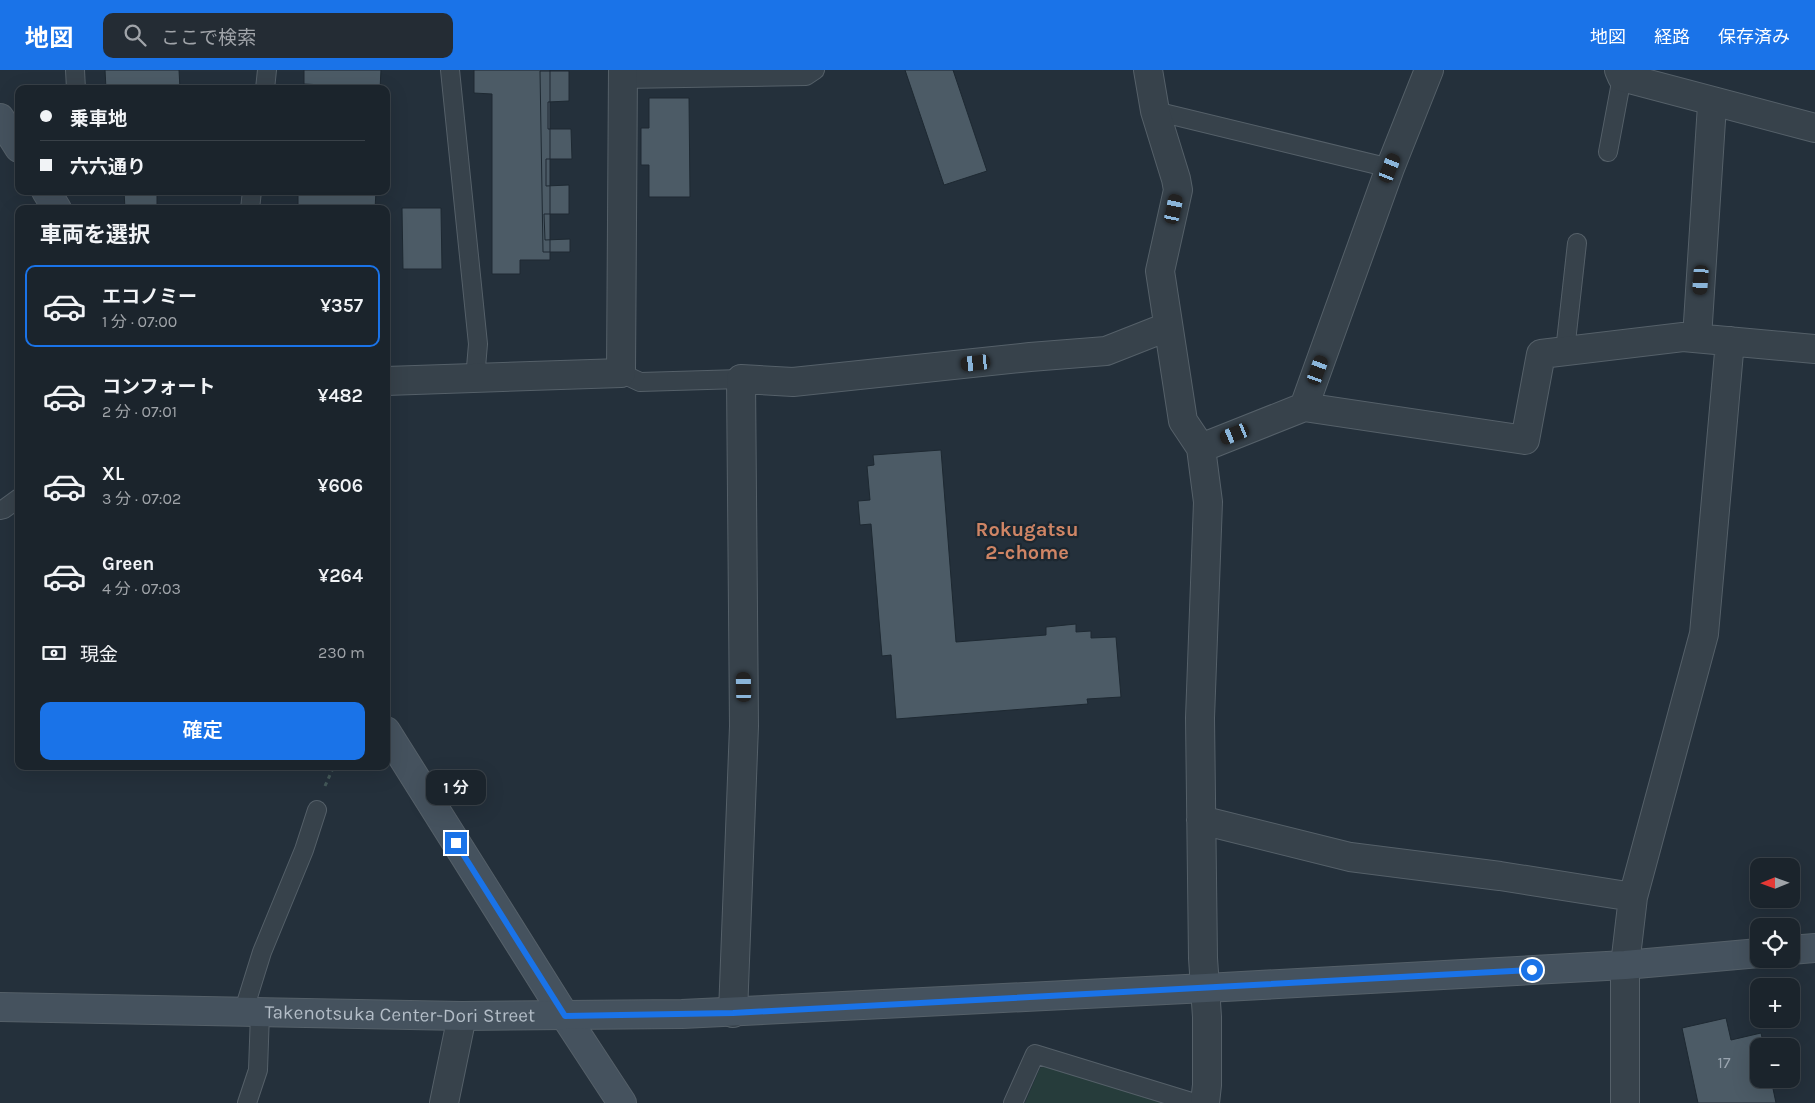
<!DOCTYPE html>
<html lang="ja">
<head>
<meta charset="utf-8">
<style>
	:root { --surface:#1b242c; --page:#242c34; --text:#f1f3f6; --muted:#a0a4a9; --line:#394148; --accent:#1a73e8 }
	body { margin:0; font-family:Karla,"Noto Sans JP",sans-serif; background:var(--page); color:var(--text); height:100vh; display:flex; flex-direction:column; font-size:19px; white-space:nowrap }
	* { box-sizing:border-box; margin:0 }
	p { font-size:16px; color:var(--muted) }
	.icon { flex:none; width:28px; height:28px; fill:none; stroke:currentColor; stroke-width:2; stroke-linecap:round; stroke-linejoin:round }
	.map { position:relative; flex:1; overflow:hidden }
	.drawer { position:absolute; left:15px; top:135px; width:375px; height:565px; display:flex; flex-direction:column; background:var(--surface); border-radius:10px; box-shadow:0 5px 20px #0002,0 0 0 1px var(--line) }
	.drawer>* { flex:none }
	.guide { position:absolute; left:15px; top:15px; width:375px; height:110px; border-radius:10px; box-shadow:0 5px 20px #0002,0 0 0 1px var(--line); display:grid; align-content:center; height:110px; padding:0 25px; background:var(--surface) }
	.needle { width:32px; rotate:269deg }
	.tools { position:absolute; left:1750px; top:788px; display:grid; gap:10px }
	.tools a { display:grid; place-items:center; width:50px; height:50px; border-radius:10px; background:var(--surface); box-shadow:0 5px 20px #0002,0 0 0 1px var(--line); font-size:25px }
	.end { position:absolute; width:22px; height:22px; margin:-11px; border:6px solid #1a73e8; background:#fff; box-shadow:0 0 0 2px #fff }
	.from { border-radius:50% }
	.bubble { position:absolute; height:35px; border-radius:10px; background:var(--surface); box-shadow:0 5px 20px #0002,0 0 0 1px var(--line); font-size:16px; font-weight:600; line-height:35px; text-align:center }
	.car { position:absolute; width:15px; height:30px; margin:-15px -8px; border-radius:6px; box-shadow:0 0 4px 1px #0007; background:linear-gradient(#222 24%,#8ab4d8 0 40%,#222 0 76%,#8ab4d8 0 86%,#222 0) }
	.guide b { display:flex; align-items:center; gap:18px; height:48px; font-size:19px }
	.guide b+b { border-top:1px solid var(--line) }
	.guide i { width:12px; height:12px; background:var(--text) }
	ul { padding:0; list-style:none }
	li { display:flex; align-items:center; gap:15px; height:82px; margin:0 10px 8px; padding:0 15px; border:2px solid transparent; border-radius:10px }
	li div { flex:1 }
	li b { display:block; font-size:19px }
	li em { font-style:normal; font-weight:600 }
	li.on { border-color:var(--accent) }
	li>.icon { width:45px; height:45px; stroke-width:1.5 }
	h2 { padding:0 25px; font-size:22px; line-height:60px }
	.pay { display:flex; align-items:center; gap:12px; height:55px; padding:0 25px; font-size:19px }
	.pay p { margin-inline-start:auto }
	.action { display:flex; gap:10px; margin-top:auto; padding:10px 25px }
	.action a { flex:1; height:58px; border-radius:10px; background:var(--accent); color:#fff; font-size:20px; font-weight:600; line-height:58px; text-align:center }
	header { display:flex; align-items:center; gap:30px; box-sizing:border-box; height:70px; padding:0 25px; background:var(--accent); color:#fff }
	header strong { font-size:24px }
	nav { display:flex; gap:28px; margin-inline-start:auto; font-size:18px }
	.search { width:350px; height:45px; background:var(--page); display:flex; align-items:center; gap:12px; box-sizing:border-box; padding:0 18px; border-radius:10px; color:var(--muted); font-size:19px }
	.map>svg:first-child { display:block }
</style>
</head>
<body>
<header>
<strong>地図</strong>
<div class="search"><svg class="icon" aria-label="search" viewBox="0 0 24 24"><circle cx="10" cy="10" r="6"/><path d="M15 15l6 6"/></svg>ここで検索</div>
<nav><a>地図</a><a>経路</a><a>保存済み</a></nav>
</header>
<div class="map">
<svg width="1815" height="1033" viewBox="0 0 1815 1033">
	<rect width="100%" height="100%" fill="#24303b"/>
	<path fill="#263c3b" d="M 1052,994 L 1172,1033 L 1025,1033 L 1040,998 Z"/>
	<path fill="#4c5b66" stroke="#1e2932" d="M 105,0 L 179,0 L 180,19 L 106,19 Z
		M 304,0 L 381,0 L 380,19 L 323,19 L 323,15 L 304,14 Z
		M 474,0 L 550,0 L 550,190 L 520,190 L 520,204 L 492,204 L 492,24 L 474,23 Z
		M 905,0 L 953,0 L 987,101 L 944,115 Z
		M 540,1 L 569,1 L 569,31 L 548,32 L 548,59 L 571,59 L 572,89 L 546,89 L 546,116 L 569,115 L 569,144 L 544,144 L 545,170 L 570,169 L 570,182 L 543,182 Z
		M 649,28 L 689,28 L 690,127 L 649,127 L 649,95 L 641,95 L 641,58 L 649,58 Z
		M 124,121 L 183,121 L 183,123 L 157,124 L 157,139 L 125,139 Z
		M 298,121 L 376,121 L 375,139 L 298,139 Z
		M 402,138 L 441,138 L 442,199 L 403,199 Z
		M 941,380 L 956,572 L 1046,565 L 1046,557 L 1076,554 L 1076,562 L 1091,561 L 1091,568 L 1116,567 L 1121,627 L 1087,629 L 1088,634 L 896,649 L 891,585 L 882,586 L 871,454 L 860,455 L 858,431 L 870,430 L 867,396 L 874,395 L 873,385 Z
		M 1726,948 L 1731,970 L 1761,963 L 1764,976 L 1759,976 L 1759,1009 L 1771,1009 L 1776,1033 L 1698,1033 L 1682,958 Z"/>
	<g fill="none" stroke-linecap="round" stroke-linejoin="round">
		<g stroke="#556069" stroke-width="20">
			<path id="lane" d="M 75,0 L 76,19
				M 450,0 L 478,274 L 475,309
				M 622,9 L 806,6 L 815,0
				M 265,19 L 267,0
				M 1155,41 L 1390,98
				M 1608,82 L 1622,7
				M 250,139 L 252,121
				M 1565,281 L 1577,173
				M 621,303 L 640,312 L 741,309
				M 0,440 L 4,439 L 19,428
				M 243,943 L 262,882 L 304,780 L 317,740
				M 247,1033 L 258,1000 L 260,943
				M 1013,1033 L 1035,984 L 1195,1033"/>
		</g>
		<g stroke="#556069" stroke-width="30">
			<path id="street" d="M 1148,0 L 1155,41 L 1176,109 L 1178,120 L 1160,201 L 1183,351 L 1201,378 L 1208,432 L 1200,648 L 1203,888 L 1207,947 L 1207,1015 L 1205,1033
				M 1619,0 L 1622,7 L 1815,58
				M 1697,268 L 1712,35 L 1710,31
				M 386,311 L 621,303 L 623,0
				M 1304,337 L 1390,98 L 1429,0
				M 1201,378 L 1304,337 L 1525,370 L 1541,284 L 1683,267 L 1815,279
				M 1201,750 L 1350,787 L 1500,806 L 1633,827
				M 733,943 L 744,656 L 741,309 L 793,312 L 1030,287 L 1106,281 L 1167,257
				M 444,1033 L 462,946
				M 1625,1033 L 1625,895 L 1633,827 L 1704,564 L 1730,271"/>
		</g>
		<g stroke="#556069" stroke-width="30">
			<g id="secondary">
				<path d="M 0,48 L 19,78"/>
				<path d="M 46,121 L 57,139"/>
				<path d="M 386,661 L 565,946 L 622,1033"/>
				<path d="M 1791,880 L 1815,878"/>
				<path id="s1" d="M 0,937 L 462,946 L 682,944 L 1206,918 L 1625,895 L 1759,883"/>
			</g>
		</g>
		<path stroke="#435858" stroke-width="3" stroke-dasharray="4 4" stroke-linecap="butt" d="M 325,716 L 334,696"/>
		<use href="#lane" stroke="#37424b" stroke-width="18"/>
		<use href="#street" stroke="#37424b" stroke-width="28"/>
		<use href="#secondary" stroke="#45525e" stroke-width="28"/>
	</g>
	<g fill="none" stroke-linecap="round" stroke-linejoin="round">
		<path stroke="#1a73e8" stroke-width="6" d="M 456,773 L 565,946 L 733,943 L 1532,900"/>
	</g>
	<g text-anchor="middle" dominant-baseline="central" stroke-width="4.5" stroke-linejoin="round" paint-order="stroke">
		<g font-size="16" fill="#99a4af">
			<text x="1724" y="992">17</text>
		</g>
		<g font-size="19" fill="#b3bdc7" stroke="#1c2730">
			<text stroke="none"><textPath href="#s1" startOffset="400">Takenotsuka Center-Dori Street</textPath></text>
		</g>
		<g font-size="20" font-weight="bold" fill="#cf8565" stroke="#1c2730">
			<text x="1027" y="459">Rokugatsu<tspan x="1027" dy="23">2-chome</tspan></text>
		</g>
	</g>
</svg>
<div class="tools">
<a><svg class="needle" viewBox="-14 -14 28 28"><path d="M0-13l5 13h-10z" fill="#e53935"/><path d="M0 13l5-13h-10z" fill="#a0a4a9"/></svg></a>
<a><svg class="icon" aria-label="locate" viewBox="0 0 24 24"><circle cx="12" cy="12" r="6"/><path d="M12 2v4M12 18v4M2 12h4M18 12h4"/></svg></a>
<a>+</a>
<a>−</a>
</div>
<i class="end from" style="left:1532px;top:900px"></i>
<i class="end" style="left:456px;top:773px"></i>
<div class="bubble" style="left:426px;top:700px;width:60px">1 分</div>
<i class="car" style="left:1390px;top:98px;rotate:22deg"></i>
<i class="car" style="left:1174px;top:139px;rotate:12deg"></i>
<i class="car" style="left:1701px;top:210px;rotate:184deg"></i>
<i class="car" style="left:976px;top:293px;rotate:264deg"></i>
<i class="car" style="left:1318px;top:300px;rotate:20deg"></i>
<i class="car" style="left:1235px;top:364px;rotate:248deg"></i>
<i class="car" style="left:744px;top:617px;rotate:359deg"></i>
<div class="guide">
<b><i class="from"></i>乗車地</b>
<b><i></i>六六通り</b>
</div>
<section class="drawer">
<h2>車両を選択</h2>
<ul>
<li class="on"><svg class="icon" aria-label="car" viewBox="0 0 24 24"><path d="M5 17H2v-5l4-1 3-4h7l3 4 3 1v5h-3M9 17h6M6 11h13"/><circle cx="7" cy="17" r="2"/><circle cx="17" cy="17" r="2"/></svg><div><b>エコノミー</b><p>1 分 · 07:00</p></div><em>¥357</em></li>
<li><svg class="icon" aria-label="car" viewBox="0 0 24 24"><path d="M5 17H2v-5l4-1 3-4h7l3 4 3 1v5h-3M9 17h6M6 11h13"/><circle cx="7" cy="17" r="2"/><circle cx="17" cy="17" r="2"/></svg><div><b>コンフォート</b><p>2 分 · 07:01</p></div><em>¥482</em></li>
<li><svg class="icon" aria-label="car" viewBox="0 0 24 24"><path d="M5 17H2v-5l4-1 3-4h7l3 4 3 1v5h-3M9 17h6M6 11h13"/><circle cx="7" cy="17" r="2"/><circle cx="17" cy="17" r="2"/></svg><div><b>XL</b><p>3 分 · 07:02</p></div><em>¥606</em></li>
<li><svg class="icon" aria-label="car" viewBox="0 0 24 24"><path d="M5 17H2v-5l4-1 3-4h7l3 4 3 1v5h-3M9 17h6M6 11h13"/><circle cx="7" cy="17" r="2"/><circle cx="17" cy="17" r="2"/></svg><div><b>Green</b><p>4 分 · 07:03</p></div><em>¥264</em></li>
</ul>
<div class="pay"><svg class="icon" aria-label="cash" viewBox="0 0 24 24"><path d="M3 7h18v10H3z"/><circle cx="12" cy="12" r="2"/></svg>現金<p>230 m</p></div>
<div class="action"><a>確定</a></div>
</section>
</div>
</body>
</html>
